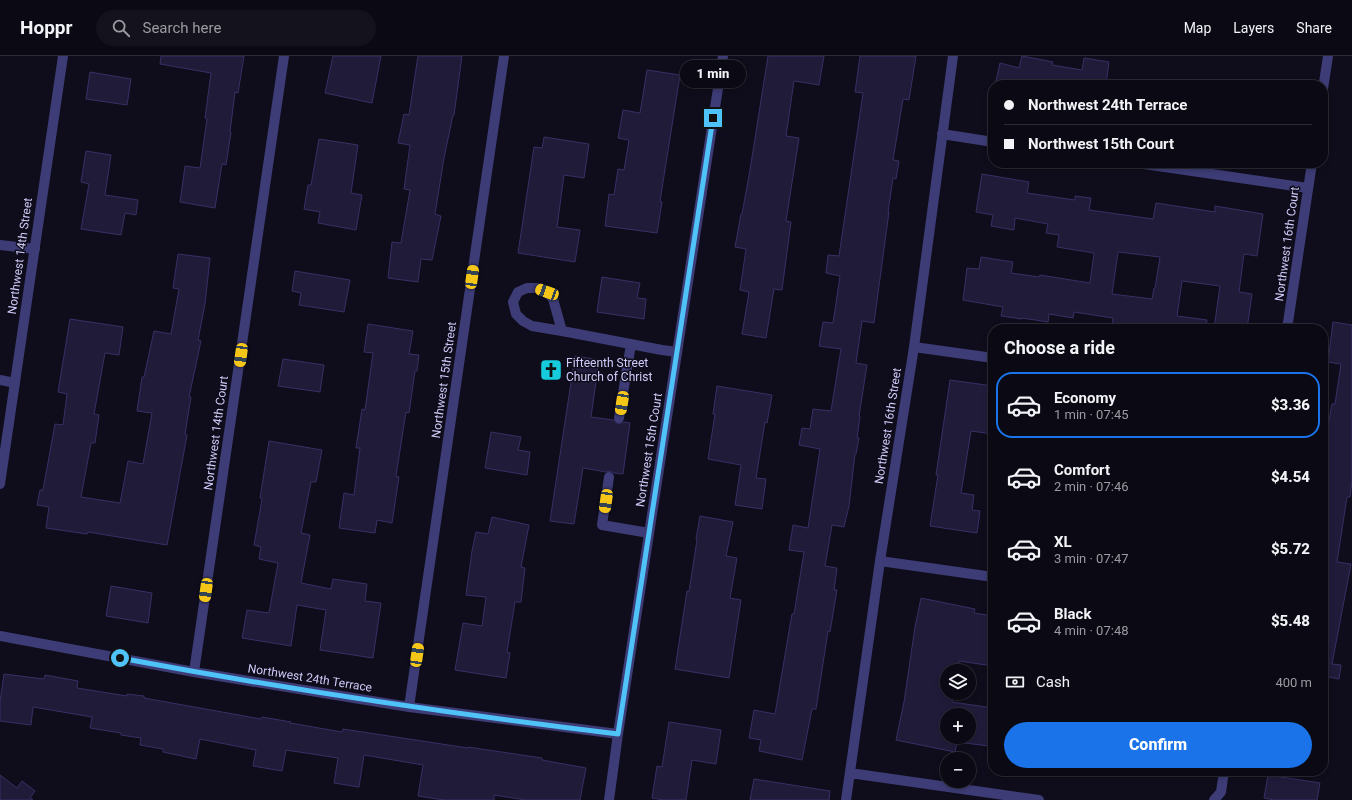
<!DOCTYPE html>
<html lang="en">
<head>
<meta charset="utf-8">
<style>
	:root { --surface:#0b0a14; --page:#14131d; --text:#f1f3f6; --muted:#9a9aa0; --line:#2b2b34; --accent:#1a73e8 }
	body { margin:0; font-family:Roboto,sans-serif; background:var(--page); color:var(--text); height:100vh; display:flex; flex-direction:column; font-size:15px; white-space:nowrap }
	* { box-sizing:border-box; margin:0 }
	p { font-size:13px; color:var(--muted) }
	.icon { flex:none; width:22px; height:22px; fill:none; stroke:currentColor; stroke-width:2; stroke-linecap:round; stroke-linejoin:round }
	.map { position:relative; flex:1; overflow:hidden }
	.drawer { position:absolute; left:988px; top:268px; width:340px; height:452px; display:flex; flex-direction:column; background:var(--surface); border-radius:16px; box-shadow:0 2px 6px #0003,0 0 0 1px var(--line) }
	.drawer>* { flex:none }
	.guide { position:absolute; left:988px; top:24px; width:340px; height:88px; border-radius:16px; box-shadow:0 2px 6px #0003,0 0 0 1px var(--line); display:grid; align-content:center; height:88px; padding:0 16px; background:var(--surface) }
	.fabs { position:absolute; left:940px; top:608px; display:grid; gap:8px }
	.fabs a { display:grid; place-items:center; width:36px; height:36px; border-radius:50%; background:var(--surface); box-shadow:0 2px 6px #0003,0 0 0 1px var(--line); font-size:20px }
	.end { position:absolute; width:18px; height:18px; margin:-9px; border:5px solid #4fc3f7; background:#111; box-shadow:0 0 0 2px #111 }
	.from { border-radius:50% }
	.bubble { position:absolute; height:28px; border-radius:14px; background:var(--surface); box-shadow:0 2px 6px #0003,0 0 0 1px var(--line); font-size:13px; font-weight:800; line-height:28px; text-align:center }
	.car { position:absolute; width:12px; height:24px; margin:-12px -6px; border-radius:5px; box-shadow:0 0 3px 1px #0007; background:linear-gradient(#f5c518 24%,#345 0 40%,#f5c518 0 76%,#345 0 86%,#f5c518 0) }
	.guide b { display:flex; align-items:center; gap:14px; height:38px; font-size:15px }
	.guide b+b { border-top:1px solid var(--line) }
	.guide i { width:10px; height:10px; background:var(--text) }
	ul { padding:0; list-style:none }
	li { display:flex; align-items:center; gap:12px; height:66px; margin:0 8px 6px; padding:0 8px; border:2px solid transparent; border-radius:16px }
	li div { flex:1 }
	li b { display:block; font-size:15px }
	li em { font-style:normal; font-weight:800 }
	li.active { border-color:var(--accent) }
	li>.icon { width:36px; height:36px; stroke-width:1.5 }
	h2 { padding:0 16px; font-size:18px; line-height:48px }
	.pay { display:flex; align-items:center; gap:10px; height:44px; padding:0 16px; font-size:15px }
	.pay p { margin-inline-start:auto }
	.cta { display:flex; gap:8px; margin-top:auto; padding:8px 16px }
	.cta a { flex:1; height:46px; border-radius:24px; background:var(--accent); color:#fff; font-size:16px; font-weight:800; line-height:46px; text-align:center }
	header { display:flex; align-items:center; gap:24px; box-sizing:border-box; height:56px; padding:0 20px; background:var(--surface); border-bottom:1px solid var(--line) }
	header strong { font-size:19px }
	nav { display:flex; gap:22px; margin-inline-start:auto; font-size:14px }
	.search { width:280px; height:36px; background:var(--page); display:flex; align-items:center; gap:10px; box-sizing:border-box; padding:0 14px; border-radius:22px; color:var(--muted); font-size:15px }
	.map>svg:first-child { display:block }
</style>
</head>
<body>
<header>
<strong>Hoppr</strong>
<div class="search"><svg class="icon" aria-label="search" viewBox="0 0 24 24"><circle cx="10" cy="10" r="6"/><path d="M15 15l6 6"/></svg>Search here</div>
<nav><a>Map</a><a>Layers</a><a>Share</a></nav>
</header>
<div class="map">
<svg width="1352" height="744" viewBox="0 0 1352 744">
	<rect width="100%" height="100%" fill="#0f0d1b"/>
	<path fill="#211b3a" stroke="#392f64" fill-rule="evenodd" d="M 161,0 L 244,0 L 238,37 L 235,36 L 230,76 L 231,76 L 226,109 L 222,108 L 215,152 L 180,146 L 185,110 L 200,112 L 207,63 L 205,62 L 211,17 L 160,8 Z
		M 333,0 L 381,0 L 372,47 L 325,37 Z
		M 418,0 L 462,0 L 454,59 L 453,59 L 444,102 L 435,158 L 441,160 L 432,204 L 421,203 L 418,226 L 388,222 L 392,186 L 401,187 L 410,134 L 404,133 L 410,89 L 398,87 L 404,58 L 409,59 Z
		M 768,0 L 824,0 L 819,29 L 794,25 L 786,80 L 799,82 L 786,165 L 791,166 L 782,234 L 774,233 L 766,282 L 742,278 L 749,236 L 740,234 L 746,193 L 735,191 L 741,158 L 742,158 L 750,114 Z
		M 860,0 L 916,0 L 909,44 L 903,43 L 893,104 L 899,105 L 896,123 L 893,122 L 888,156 L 889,156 L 874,267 L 862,265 L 856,307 L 867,309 L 859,360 L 860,360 L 857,382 L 859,382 L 856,398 L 855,398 L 849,450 L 844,471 L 832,469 L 825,510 L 837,512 L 834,534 L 837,534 L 830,576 L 828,575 L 816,653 L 812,653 L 802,704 L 759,695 L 761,684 L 749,682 L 754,654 L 775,658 L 792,558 L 794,558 L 804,496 L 789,494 L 793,469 L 808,472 L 820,393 L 799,389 L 802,372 L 810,373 L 813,353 L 831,355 L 841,293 L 819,290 L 823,266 L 833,267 L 840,220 L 826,217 L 828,199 L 839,200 L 863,37 L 855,36 Z
		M 1022,0 L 1053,6 L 1052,9 L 1082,14 L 1084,2 L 1109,6 L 1106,29 L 995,29 L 1000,7 L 1019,12 Z
		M 647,14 L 680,19 L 660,145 L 662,146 L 657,177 L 605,170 L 609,138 L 614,139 L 618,113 L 624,114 L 629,84 L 618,82 L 623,54 L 640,57 Z
		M 90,16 L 131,23 L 127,49 L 86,43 Z
		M 544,81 L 589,88 L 584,122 L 564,119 L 557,171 L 580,174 L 575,206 L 518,197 L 534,91 L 542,92 Z
		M 319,83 L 358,89 L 351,137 L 362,139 L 356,174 L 318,167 L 320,156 L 304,153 L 308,129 L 311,129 Z
		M 86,95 L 111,99 L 105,139 L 138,144 L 136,159 L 125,157 L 121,179 L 81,173 L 89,128 L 81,126 Z
		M 982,118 L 1029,126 L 1027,137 L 1075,144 L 1075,140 L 1091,142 L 1089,154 L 1153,163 L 1156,147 L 1215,156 L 1215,150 L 1263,158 L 1257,200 L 1244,198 L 1239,236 L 1252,238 L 1247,273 L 1214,273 L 1220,230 L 1182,225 L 1177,260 L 1207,264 L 1206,273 L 1112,273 L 1113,262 L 1074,256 L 1073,262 L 1049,258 L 1048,266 L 1022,262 L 1022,263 L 1001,260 L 1003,251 L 963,244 L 967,212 L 979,213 L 981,201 L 1013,206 L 1011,217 L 1039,221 L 1040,219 L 1090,227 L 1094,197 L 1057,191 L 1059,179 L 1046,177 L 1048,168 L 1015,162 L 1014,174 L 991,170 L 993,159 L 976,156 ZM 1118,196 L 1160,201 L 1155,232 L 1154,232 L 1152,243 L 1112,238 Z
		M 178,198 L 210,202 L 205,248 L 198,284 L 201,285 L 189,341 L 191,341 L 185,378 L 187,379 L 167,489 L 88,476 L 87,478 L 46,472 L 49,451 L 37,449 L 40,434 L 43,434 L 55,368 L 63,369 L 67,338 L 58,336 L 70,263 L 123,271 L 119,299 L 105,297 L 94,358 L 99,359 L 95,387 L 91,387 L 81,441 L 120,447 L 128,405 L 143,408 L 152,357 L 137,355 L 142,321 L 144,321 L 154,275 L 171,278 L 179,233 L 173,232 Z
		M 295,215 L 350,224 L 344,256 L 299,249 L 301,237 L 292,235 Z
		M 602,221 L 640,227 L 637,242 L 646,243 L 644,263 L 597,256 Z
		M 1333,266 L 1352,269 L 1352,425 L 1350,441 L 1347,441 L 1337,506 L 1351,508 L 1332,608 L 1341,609 L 1339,623 L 1323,620 L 1323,369 L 1328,370 L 1332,348 L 1335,348 L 1341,308 L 1328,306 Z
		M 368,268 L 413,275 L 409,298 L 419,299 L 417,315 L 415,315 L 409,357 L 406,356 L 396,420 L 399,421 L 392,467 L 377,464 L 375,477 L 339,472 L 344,437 L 354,439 L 360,392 L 356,392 L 362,353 L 365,354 L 373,297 L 364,296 Z
		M 575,300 L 599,304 L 591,361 L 613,364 L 618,368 L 624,366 L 630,367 L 623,418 L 614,417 L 610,415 L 606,416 L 583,412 L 574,468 L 550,465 Z
		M 283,303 L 324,309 L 320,336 L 278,330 Z
		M 950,324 L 993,330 L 993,378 L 971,375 L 961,437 L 974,439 L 972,454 L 980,455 L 977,477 L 930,470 L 938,419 L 936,419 Z
		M 717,330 L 772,339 L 767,367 L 765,366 L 756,422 L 766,423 L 762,453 L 735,449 L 741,409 L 708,403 L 715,358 L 713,358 Z
		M 491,376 L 521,381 L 518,394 L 530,396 L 527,419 L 485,412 Z
		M 269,385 L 322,394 L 316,426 L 311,426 L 301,477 L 310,479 L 301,527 L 331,533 L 333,523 L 367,528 L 365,545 L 381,547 L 373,602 L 320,594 L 326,554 L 297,549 L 291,590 L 242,582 L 247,554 L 269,557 L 278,507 L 259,503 L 261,491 L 254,489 L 262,443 L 260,442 Z
		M 700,460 L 733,466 L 726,500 L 737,502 L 730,542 L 741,544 L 729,622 L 675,613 L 687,535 L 689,536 L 697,484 L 696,483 Z
		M 492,461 L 529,469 L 521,511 L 525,512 L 521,546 L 515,546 L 507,596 L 510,597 L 506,622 L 455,614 L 463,567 L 482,570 L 486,541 L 466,539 L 472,495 L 476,476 L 488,478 Z
		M 111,530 L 152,537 L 148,567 L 106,560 Z
		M 921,542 L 975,553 L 974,557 L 993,560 L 993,610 L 959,605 L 957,615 L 947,615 L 947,637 L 954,637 L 952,646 L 993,652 L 993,680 L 991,680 L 989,690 L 957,686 L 955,696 L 896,684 L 904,646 L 915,571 ZM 947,659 L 969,659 L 969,681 L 947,681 Z
		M 4,618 L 44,623 L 45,619 L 78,625 L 77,632 L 127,640 L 127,638 L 144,640 L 144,642 L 261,663 L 262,661 L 291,666 L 290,667 L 342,676 L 343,673 L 468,692 L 468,691 L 542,702 L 542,704 L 586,712 L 580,744 L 526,744 L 494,739 L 494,744 L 444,744 L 418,740 L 423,709 L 364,699 L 359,731 L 334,727 L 338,702 L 286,694 L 282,715 L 253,710 L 256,694 L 200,683 L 196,703 L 163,696 L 163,693 L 140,689 L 141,682 L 121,679 L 121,677 L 90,672 L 92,661 L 33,651 L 31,669 L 0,665 L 0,646 Z
		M 669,666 L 721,674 L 716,708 L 692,704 L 686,744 L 664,744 L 652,742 L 657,710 L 662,711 Z
		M 0,719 L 17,732 L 22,725 L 35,735 L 30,742 L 33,744 L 0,744 Z
		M 1268,719 L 1320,727 L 1317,744 L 1274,744 L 1264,742 Z
		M 754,723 L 830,735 L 829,744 L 750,744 Z"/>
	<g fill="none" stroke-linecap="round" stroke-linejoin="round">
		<path stroke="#3d3c76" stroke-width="10" d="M 0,189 L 35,193
			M 562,275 L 553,243 L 547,236 L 539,232 L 527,232 L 518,236 L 513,246 L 516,258 L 523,265 L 532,270 L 562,275 L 662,294 L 677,296
			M 0,324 L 15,327
			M 619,362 L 631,288
			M 609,421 L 602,469 L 649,477"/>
		<path stroke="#3d3c76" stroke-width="10" d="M 1323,33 L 1328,0
			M 942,78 L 993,86
			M 1137,107 L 1308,132
			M 1287,273 L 1312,107
			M 914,291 L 993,302
			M 0,428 L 63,0
			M 880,505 L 993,521
			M 0,580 L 194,616 L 409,651 L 618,678
			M 194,616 L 284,0
			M 409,651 L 504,0
			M 850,717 L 1039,744
			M 609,744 L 618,678 L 723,0
			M 846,744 L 880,505 L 914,291 L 953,0
			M 1214,744 L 1221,736 L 1224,715"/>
	</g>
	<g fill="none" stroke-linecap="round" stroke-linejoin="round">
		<path stroke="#4fc3f7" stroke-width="5" d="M 120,602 C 285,633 451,658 618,678 L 713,62"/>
	</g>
	<defs>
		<g id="church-square" transform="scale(1.15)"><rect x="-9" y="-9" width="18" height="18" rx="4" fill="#16ccdc" stroke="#0f0d1b"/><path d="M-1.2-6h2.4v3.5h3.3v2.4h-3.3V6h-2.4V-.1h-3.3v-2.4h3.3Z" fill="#111"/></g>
	</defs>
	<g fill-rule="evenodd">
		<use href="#church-square" x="551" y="314"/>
	</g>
	<g text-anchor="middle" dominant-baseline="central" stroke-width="3" stroke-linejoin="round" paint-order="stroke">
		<g font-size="12" fill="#d0ccfa" stroke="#0f0d1b">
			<text transform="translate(1287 188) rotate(-82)">Northwest 16th Court</text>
			<text transform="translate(20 200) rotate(-82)">Northwest 14th Street</text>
			<text transform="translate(444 324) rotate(-82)">Northwest 15th Street</text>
			<text transform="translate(888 370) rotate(-81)">Northwest 16th Street</text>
			<text transform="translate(216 377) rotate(-82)">Northwest 14th Court</text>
			<text transform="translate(649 394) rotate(-81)">Northwest 15th Court</text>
			<text transform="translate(310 622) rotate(9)">Northwest 24th Terrace</text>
		</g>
		<g font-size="12" fill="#d0ccfa" stroke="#0f0d1b" text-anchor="start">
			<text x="566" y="307">Fifteenth Street<tspan x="566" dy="14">Church of Christ</tspan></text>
		</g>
	</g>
</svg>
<div class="fabs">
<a><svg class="icon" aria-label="layers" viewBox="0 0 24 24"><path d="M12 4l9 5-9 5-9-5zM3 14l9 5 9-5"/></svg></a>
<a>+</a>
<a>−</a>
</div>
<i class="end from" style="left:120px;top:602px"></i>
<i class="end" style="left:713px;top:62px"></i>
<div class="bubble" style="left:680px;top:4px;width:66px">1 min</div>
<i class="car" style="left:472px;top:221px;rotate:8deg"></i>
<i class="car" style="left:547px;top:236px;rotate:290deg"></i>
<i class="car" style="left:241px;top:299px;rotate:188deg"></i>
<i class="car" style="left:622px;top:347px;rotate:189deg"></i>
<i class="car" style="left:606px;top:445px;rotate:188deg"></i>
<i class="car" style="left:206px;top:534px;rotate:188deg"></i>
<i class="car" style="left:417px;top:599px;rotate:8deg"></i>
<div class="guide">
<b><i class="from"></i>Northwest 24th Terrace</b>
<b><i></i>Northwest 15th Court</b>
</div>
<section class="drawer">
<h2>Choose a ride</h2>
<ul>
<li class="active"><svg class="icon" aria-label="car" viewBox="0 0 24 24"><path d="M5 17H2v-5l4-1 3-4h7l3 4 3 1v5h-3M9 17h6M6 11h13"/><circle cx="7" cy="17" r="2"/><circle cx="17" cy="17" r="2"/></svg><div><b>Economy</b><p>1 min · 07:45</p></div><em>$3.36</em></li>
<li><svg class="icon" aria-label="car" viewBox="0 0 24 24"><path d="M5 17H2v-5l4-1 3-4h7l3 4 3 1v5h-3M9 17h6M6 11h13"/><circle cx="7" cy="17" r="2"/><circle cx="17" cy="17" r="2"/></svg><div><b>Comfort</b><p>2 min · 07:46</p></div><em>$4.54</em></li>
<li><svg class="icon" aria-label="car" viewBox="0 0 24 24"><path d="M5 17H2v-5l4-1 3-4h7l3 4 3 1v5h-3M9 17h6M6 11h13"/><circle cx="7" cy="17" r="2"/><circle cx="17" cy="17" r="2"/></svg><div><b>XL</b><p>3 min · 07:47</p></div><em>$5.72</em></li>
<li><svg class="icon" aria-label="car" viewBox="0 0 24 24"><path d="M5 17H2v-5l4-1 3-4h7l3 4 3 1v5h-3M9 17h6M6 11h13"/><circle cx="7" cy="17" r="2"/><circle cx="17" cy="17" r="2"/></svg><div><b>Black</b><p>4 min · 07:48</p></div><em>$5.48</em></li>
</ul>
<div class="pay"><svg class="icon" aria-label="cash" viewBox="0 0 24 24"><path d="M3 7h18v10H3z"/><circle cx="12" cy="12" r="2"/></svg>Cash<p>400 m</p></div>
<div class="cta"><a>Confirm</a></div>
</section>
</div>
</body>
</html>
